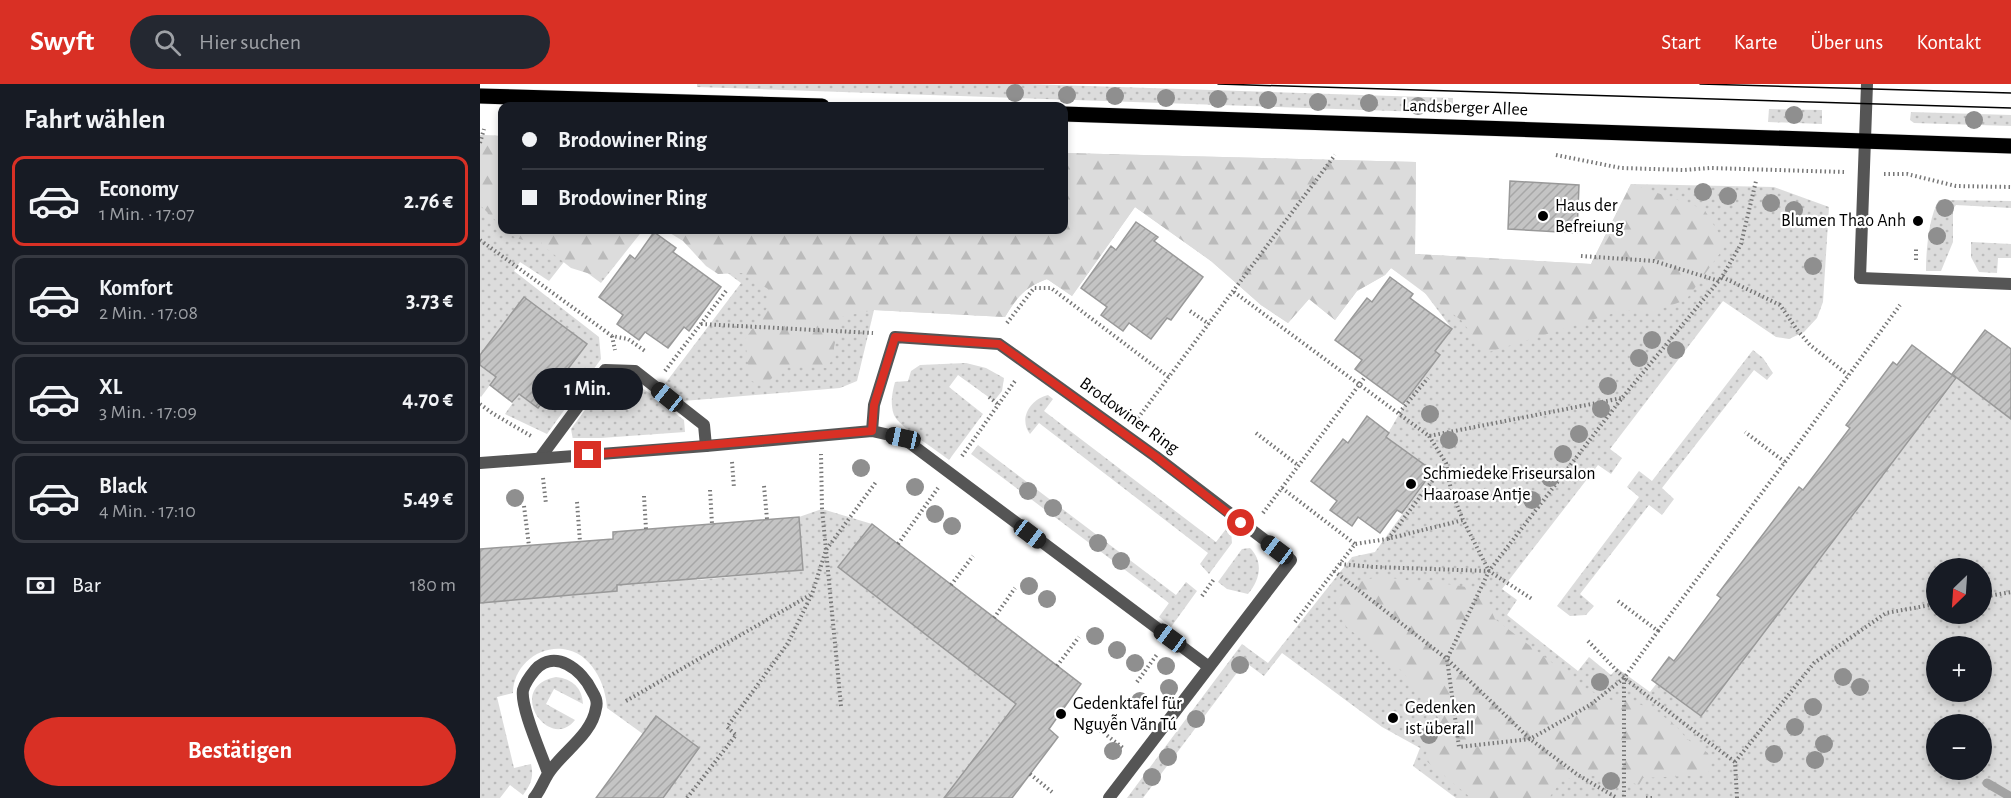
<!DOCTYPE html>
<html lang="de">
<head>
<meta charset="utf-8">
<style>
	:root { --surface:#171b24; --page:#242831; --text:#f1f3f6; --muted:#9ea1a6; --line:#363941; --accent:#d93025 }
	body { margin:0; font-family:"Alegreya Sans",sans-serif; background:var(--page); color:var(--text); height:100vh; display:flex; flex-direction:column; font-size:22px; white-space:nowrap }
	* { box-sizing:border-box; margin:0 }
	p { font-size:20px; color:var(--muted) }
	.icon { flex:none; width:33px; height:33px; fill:none; stroke:currentColor; stroke-width:2; stroke-linecap:round; stroke-linejoin:round }
	.map { position:relative; flex:1; overflow:hidden }
	.sheet { display:flex; flex-direction:column; background:var(--surface); width:480px }
	.sheet>* { flex:none }
	.guide { position:absolute; left:18px; top:18px; width:570px; height:132px; border-radius:12px; box-shadow:0 3px 9px #0003; display:grid; align-content:center; height:132px; padding:0 24px; background:var(--surface) }
	.needle { width:39px; rotate:205deg }
	.controls { position:absolute; left:1446px; top:474px; display:grid; gap:12px }
	.controls a { display:grid; place-items:center; width:66px; height:66px; border-radius:50%; background:var(--surface); box-shadow:0 3px 9px #0003; font-size:30px }
	.end { position:absolute; width:27px; height:27px; margin:-14px; border:8px solid #d93025; background:#fff; box-shadow:0 0 0 3px #fff }
	.from { border-radius:50% }
	.bubble { position:absolute; height:42px; border-radius:21px; background:var(--surface); box-shadow:0 3px 9px #0003; font-size:20px; font-weight:700; line-height:42px; text-align:center }
	.car { position:absolute; width:18px; height:36px; margin:-18px -9px; border-radius:8px; box-shadow:0 0 4px 2px #0007; background:linear-gradient(#222 24%,#8ab4d8 0 40%,#222 0 76%,#8ab4d8 0 86%,#222 0) }
	.guide b { display:flex; align-items:center; gap:21px; height:57px; font-size:22px }
	.guide b+b { border-top:2px solid var(--line) }
	.guide i { width:15px; height:15px; background:var(--text) }
	ul { padding:0; list-style:none }
	li { display:flex; align-items:center; gap:18px; height:90px; margin:0 12px 9px; padding:0 12px; border:3px solid var(--line); border-radius:12px }
	li div { flex:1 }
	li b { display:block; font-size:22px }
	li em { font-style:normal; font-weight:700 }
	li.active { border-color:var(--accent) }
	li>.icon { width:54px; height:54px; stroke-width:1.5 }
	h2 { padding:0 24px; font-size:27px; line-height:72px }
	.pay { display:flex; align-items:center; gap:15px; height:66px; padding:0 24px; font-size:22px }
	.pay p { margin-inline-start:auto }
	.action { display:flex; gap:12px; margin-top:auto; padding:12px 24px }
	.action a { flex:1; height:69px; border-radius:36px; background:var(--accent); color:#fff; font-size:24px; font-weight:700; line-height:69px; text-align:center }
	header { display:flex; align-items:center; gap:36px; box-sizing:border-box; height:84px; padding:0 30px; background:var(--accent); color:#fff }
	header strong { font-size:28px }
	nav { display:flex; gap:33px; margin-inline-start:auto; font-size:21px }
	.search { width:420px; height:54px; background:var(--page); display:flex; align-items:center; gap:15px; box-sizing:border-box; padding:0 21px; border-radius:33px; color:var(--muted); font-size:22px }
	main { display:flex; flex:1; min-height:0 }
	.map>svg:first-child { display:block }
</style>
</head>
<body>
<header>
<strong>Swyft</strong>
<div class="search"><svg class="icon" aria-label="search" viewBox="0 0 24 24"><circle cx="10" cy="10" r="6"/><path d="M15 15l6 6"/></svg>Hier suchen</div>
<nav><a>Start</a><a>Karte</a><a>Über uns</a><a>Kontakt</a></nav>
</header>
<main>
<section class="sheet">
<h2>Fahrt wählen</h2>
<ul>
<li class="active"><svg class="icon" aria-label="car" viewBox="0 0 24 24"><path d="M5 17H2v-5l4-1 3-4h7l3 4 3 1v5h-3M9 17h6M6 11h13"/><circle cx="7" cy="17" r="2"/><circle cx="17" cy="17" r="2"/></svg><div><b>Economy</b><p>1 Min. · 17:07</p></div><em>2.76 €</em></li>
<li><svg class="icon" aria-label="car" viewBox="0 0 24 24"><path d="M5 17H2v-5l4-1 3-4h7l3 4 3 1v5h-3M9 17h6M6 11h13"/><circle cx="7" cy="17" r="2"/><circle cx="17" cy="17" r="2"/></svg><div><b>Komfort</b><p>2 Min. · 17:08</p></div><em>3.73 €</em></li>
<li><svg class="icon" aria-label="car" viewBox="0 0 24 24"><path d="M5 17H2v-5l4-1 3-4h7l3 4 3 1v5h-3M9 17h6M6 11h13"/><circle cx="7" cy="17" r="2"/><circle cx="17" cy="17" r="2"/></svg><div><b>XL</b><p>3 Min. · 17:09</p></div><em>4.70 €</em></li>
<li><svg class="icon" aria-label="car" viewBox="0 0 24 24"><path d="M5 17H2v-5l4-1 3-4h7l3 4 3 1v5h-3M9 17h6M6 11h13"/><circle cx="7" cy="17" r="2"/><circle cx="17" cy="17" r="2"/></svg><div><b>Black</b><p>4 Min. · 17:10</p></div><em>5.49 €</em></li>
</ul>
<div class="pay"><svg class="icon" aria-label="cash" viewBox="0 0 24 24"><path d="M3 7h18v10H3z"/><circle cx="12" cy="12" r="2"/></svg>Bar<p>180 m</p></div>
<div class="action"><a>Bestätigen</a></div>
</section>
<div class="map">
<svg width="1531" height="714" viewBox="0 0 1531 714">
	<defs>
		<pattern id="grass-dots" width="8" height="8" patternUnits="userSpaceOnUse" patternTransform="scale(1.5)"><rect width="8" height="8" fill="#dcdcdc"/><path d="M2 2h.1M6 6h.1" fill="none" stroke="#bbb" stroke-width="1.8" stroke-linecap="round"/></pattern>
		<pattern id="forest-firs" width="22" height="20" patternUnits="userSpaceOnUse" patternTransform="scale(1.5)"><rect width="22" height="20" fill="#dcdcdc"/><path d="M5 1l3.5 6h-7zM16 11l3.5 6h-7z" fill="#bbb"/></pattern>
		<pattern id="building-hatch" width="6" height="6" patternUnits="userSpaceOnUse" patternTransform="scale(1.5)"><rect width="6" height="6" fill="#c4c4c4"/><path d="M-1 1l2-2M0 6l6-6M5 7l2-2" fill="none" stroke="#a7a7a7"/></pattern>
	</defs>
	<rect width="100%" height="100%" fill="#fff"/>
	<path fill="url(#grass-dots)" fill-rule="evenodd" d="M 217,0 L 547,0 L 973,14 L 973,29 L 217,3 Z
		M 1289,25 L 1342,26 L 1342,40 L 1288,38 Z
		M 1431,28 L 1531,31 L 1531,42 L 1434,39 L 1430,36 Z
		M 0,51 L 22,52 L 22,146 L 163,146 L 121,199 L 87,174 L 69,197 L 40,178 L 34,187 L 119,253 L 121,275 L 67,350 L 25,330 L 39,310 L 58,324 L 107,260 L 44,213 L 0,271 Z
		M 584,69 L 936,78 L 935,170 L 1111,180 L 1151,100 L 1294,103 L 1349,123 L 1343,218 L 1337,234 L 1324,248 L 1309,255 L 1296,253 L 1243,217 L 1130,365 L 1142,374 L 1131,390 L 1118,381 L 1022,505 L 1037,516 L 1027,531 L 1098,587 L 1109,573 L 1131,591 L 1137,584 L 1170,608 L 1177,599 L 1221,632 L 1381,421 L 1376,417 L 1397,399 L 1444,337 L 1456,311 L 1461,315 L 1477,294 L 1531,335 L 1531,714 L 976,714 L 933,682 L 940,664 L 902,643 L 802,569 L 784,592 L 765,578 L 663,714 L 647,714 L 762,560 L 788,579 L 872,473 L 895,468 L 953,388 L 906,353 L 955,267 L 972,245 L 942,205 L 911,184 L 905,191 L 877,207 L 855,236 L 829,215 L 808,239 L 781,221 L 731,177 L 655,123 L 592,212 L 567,195 C 544,204 538,212 525,233 L 394,226 L 377,297 L 360,304 L 203,317 L 184,301 L 261,199 L 190,146 L 584,146 ZM 1456,484 L 1502,484 L 1502,530 L 1456,530 ZM 1456,562 L 1502,562 L 1502,608 L 1456,608 ZM 1456,640 L 1502,640 L 1502,686 L 1456,686 Z
		M 1459,116 L 1531,117 L 1531,124 L 1476,121 L 1473,125 L 1473,158 L 1461,187 L 1446,187 C 1446,166 1449,132 1459,116 Z
		M 1491,158 L 1531,160 L 1531,174 L 1518,174 L 1517,189 L 1499,188 L 1491,173 Z
		M 1273,266 L 1283,274 L 1293,289 L 1287,296 L 1274,286 L 1182,404 L 1194,415 L 1182,431 L 1169,421 L 1100,510 L 1114,522 L 1106,531 L 1090,532 L 1077,522 L 1159,413 L 1147,403 L 1159,387 L 1172,397 Z
		M 486,279 L 506,284 L 524,294 L 522,307 L 514,317 L 478,291 L 469,303 L 503,330 L 469,376 C 457,366 419,343 414,331 C 410,320 412,309 415,298 L 428,297 L 431,287 L 440,281 Z
		M 0,281 L 16,293 L 1,313 L 0,312 Z
		M 136,297 C 159,295 186,322 204,336 L 205,348 L 93,356 L 91,345 L 121,304 Z
		M 568,311 L 573,315 L 564,327 L 736,458 L 746,445 L 751,448 L 752,459 L 729,490 L 720,480 L 728,469 L 559,339 L 550,350 C 538,334 551,315 568,311 Z
		M 498,361 L 696,511 L 706,498 L 717,507 L 691,543 L 679,533 L 689,519 L 491,370 Z
		M 342,425 L 392,440 L 358,484 L 536,620 L 464,714 L 183,714 L 219,663 L 176,632 L 163,650 L 127,624 C 126,600 111,568 83,565 C 57,562 33,583 33,609 L 17,613 L 34,684 L 51,680 C 54,693 51,700 43,711 L 30,701 L 20,714 L 0,714 L 0,519 L 136,507 L 137,501 L 189,498 L 189,492 L 216,490 L 217,496 L 323,486 L 319,433 Z
		M 770,464 C 784,478 780,496 768,510 L 747,505 L 738,498 L 762,465 Z
		M 76,593 C 93,595 102,604 103,620 L 74,605 L 66,620 L 95,636 C 69,669 24,603 76,593 Z"/>
	<path fill="url(#forest-firs)" d="M 0,51 L 22,52 L 22,143 L 0,121 Z
		M 584,69 L 936,78 L 935,170 L 1111,180 L 1151,100 L 1224,125 L 1246,161 L 1206,216 L 1172,228 L 1144,226 L 1006,269 L 981,236 L 911,184 L 905,191 L 877,207 L 855,236 L 829,215 L 808,239 L 781,221 L 731,177 L 655,123 L 592,212 L 567,195 C 544,204 538,212 525,233 L 394,226 L 361,233 L 354,263 L 354,274 L 346,284 L 320,282 L 302,284 L 283,303 L 270,296 L 265,255 L 288,223 L 288,205 L 262,189 L 238,190 L 226,182 L 203,157 L 185,146 L 584,146 Z
		M 25,146 L 161,146 L 138,175 L 120,193 L 91,184 L 62,161 L 61,154 C 47,159 36,156 25,146 Z
		M 900,492 C 935,499 971,497 1006,508 L 1010,524 L 1015,535 L 1108,606 L 1133,617 L 1143,614 L 1175,626 L 1196,642 L 1207,655 L 1228,669 L 1231,683 L 1227,691 L 1163,694 L 1159,701 L 1129,692 L 1123,695 L 1108,690 L 1082,696 L 1069,714 L 991,714 L 944,675 L 960,636 L 922,587 L 864,541 L 856,518 L 865,502 Z"/>
	<g fill="none" stroke-linecap="round" stroke-linejoin="round">
		<path stroke="#a3a3a3" stroke-width="9" d="M 1507,699 L 1531,713"/>
	</g>
	<path fill="url(#building-hatch)" stroke="#999" stroke-width="1.5" d="M 1030,97 L 1099,101 L 1097,149 L 1028,145 Z
		M 656,138 L 678,153 L 674,157 L 723,193 L 691,236 L 687,234 L 671,255 L 649,239 L 643,247 L 621,231 L 627,223 L 601,204 L 631,162 L 636,166 Z
		M 174,148 L 196,164 L 193,168 L 241,203 L 209,247 L 204,243 L 188,264 L 165,248 L 159,256 L 137,240 L 143,231 L 119,213 L 150,171 L 155,175 Z
		M 910,193 L 933,210 L 930,214 L 972,245 L 955,267 L 960,271 L 923,320 L 875,285 L 882,276 L 855,256 L 887,214 L 892,218 Z
		M 44,213 L 107,260 L 58,324 L 39,310 L 32,318 L 10,301 L 16,293 L 0,281 L 0,271 Z
		M 1505,246 L 1531,265 L 1531,335 L 1472,290 Z
		M 1432,261 L 1476,294 L 1221,632 L 1172,596 L 1189,573 L 1194,577 L 1241,514 L 1237,511 L 1319,403 L 1323,406 L 1370,344 L 1366,341 L 1413,278 L 1417,281 Z
		M 887,332 L 909,349 L 906,353 L 953,387 L 922,429 L 917,426 L 900,449 L 878,433 L 872,442 L 850,426 L 857,417 L 831,397 L 863,355 L 868,359 Z
		M 319,433 L 323,486 L 137,501 L 137,507 L 0,519 L 0,465 L 133,455 L 133,448 Z
		M 392,440 L 601,600 L 569,645 L 578,653 L 532,714 L 464,714 L 536,620 L 358,483 Z
		M 176,632 L 219,664 L 188,707 L 183,714 L 116,714 Z"/>
	<g fill="none" stroke-linecap="round" stroke-linejoin="round">
		<g stroke="#dbdbdb" stroke-width="16">
			<path id="primary" d="M 0,12 L 342,22
				M 584,30 L 1531,62"/>
		</g>
		<path stroke="#777" stroke-width="4" stroke-dasharray="1.5 3" stroke-linecap="butt" d="M 0,59 L 4,45
			M 1076,71 L 1141,84 L 1204,86 L 1230,84 L 1364,88
			M 1404,90 L 1427,90 L 1476,102 L 1531,103
			M 0,156 L 132,252 L 148,255 L 165,267
			M 1101,172 L 1174,177 L 1239,197
			M 1436,176 L 1436,165
			M 1242,193 L 1300,221 L 1318,247 L 1330,261 L 1368,291
			M 754,208 L 949,352 L 1142,314
			M 710,227 L 729,240
			M 527,239 L 554,204 L 571,204 L 690,294
			M 221,240 L 393,249
			M 132,252 L 135,266
			M 185,287 L 246,207
			M 509,313 L 519,321
			M 0,320 L 12,329 L 51,352
			M 919,329 L 948,294
			M 658,334 L 855,71
			M 776,349 L 819,382
			M 949,352 L 966,379 L 971,406 L 983,436 L 1009,487
			M 482,372 L 535,297
			M 252,378 L 254,404
			M 1305,378 L 1420,221
			M 63,394 L 66,420
			M 284,402 L 287,435
			M 802,404 L 875,460
			M 230,406 L 232,440
			M 164,412 L 166,445
			M 97,418 L 100,458
			M 44,422 L 49,462
			M 783,429 L 885,293
			M 908,455 L 965,380
			M 418,460 L 458,404
			M 860,480 L 894,483 L 1009,487 L 1052,515
			M 854,487 L 967,575 L 1050,655 L 1098,691 L 1137,714
			M 471,501 L 493,472
			M 722,512 L 734,495
			M 1502,513 L 1531,508
			M 1138,517 L 1178,547 L 1144,594 L 1110,621 L 1050,655 L 979,663 L 967,575 L 1009,487 L 1142,314 L 1242,193 L 1261,160 L 1276,97
			M 514,534 L 535,504
			M 815,538 L 875,460 L 907,455 L 983,436
			M 1178,547 L 1305,378 L 1265,348
			M 1108,557 L 1144,594 L 1255,678
			M 577,582 L 599,553
			M 1144,594 L 1144,714
			M 657,598 L 678,569
			M 146,617 L 330,511
			M 361,622 L 346,466 L 396,398
			M 620,646 L 643,664
			M 550,690 L 572,708
			M 207,714 L 256,651 L 247,643 L 308,559 L 332,510 L 346,466 L 342,425 L 341,370
			M 1166,714 L 1175,714
			M 1257,714 L 1255,678 L 1334,579 L 1406,529 L 1456,520"/>
		<path stroke="#555" stroke-width="12" d="M 60,374 L 125,286 L 155,287 L 224,341 L 226,362
			M 54,714 C 60,707 63,698 68,690 C 82,668 112,651 116,624 C 118,617 115,612 112,607 C 102,586 75,564 55,586 C 50,592 45,599 43,606 C 40,623 62,671 68,689"/>
		<path stroke="#555" stroke-width="12" d="M 1387,0 L 1380,194 L 1531,200
			M 392,347 L 394,321 L 415,253 L 519,260 L 675,372 L 811,476 L 629,714
			M 0,379 L 226,362 L 392,347 L 423,354 L 729,583"/>
		<use href="#primary" stroke="#000" stroke-width="15"/>
		<path stroke="#000" stroke-width="1.5" d="M 738,0 L 1531,24
			M 1220,0 L 1531,9"/>
	</g>
	<g fill="#8f8f8f">
		<circle cx="535" cy="9" r="9"/>
		<circle cx="587" cy="11" r="9"/>
		<circle cx="635" cy="12" r="9"/>
		<circle cx="686" cy="14" r="9"/>
		<circle cx="738" cy="15" r="9"/>
		<circle cx="788" cy="16" r="9"/>
		<circle cx="838" cy="18" r="9"/>
		<circle cx="889" cy="19" r="9"/>
		<circle cx="938" cy="22" r="9"/>
		<circle cx="1314" cy="31" r="9"/>
		<circle cx="1494" cy="36" r="9"/>
		<circle cx="1223" cy="108" r="9"/>
		<circle cx="1248" cy="112" r="9"/>
		<circle cx="1291" cy="119" r="9"/>
		<circle cx="1465" cy="124" r="9"/>
		<circle cx="1314" cy="126" r="9"/>
		<circle cx="1457" cy="152" r="9"/>
		<circle cx="1333" cy="182" r="9"/>
		<circle cx="1172" cy="256" r="9"/>
		<circle cx="1196" cy="266" r="9"/>
		<circle cx="1159" cy="274" r="9"/>
		<circle cx="1128" cy="302" r="9"/>
		<circle cx="1121" cy="325" r="9"/>
		<circle cx="950" cy="330" r="9"/>
		<circle cx="1099" cy="350" r="9"/>
		<circle cx="969" cy="356" r="9"/>
		<circle cx="1083" cy="370" r="9"/>
		<circle cx="381" cy="384" r="9"/>
		<circle cx="1070" cy="394" r="9"/>
		<circle cx="435" cy="403" r="9"/>
		<circle cx="548" cy="407" r="9"/>
		<circle cx="35" cy="414" r="9"/>
		<circle cx="1052" cy="416" r="9"/>
		<circle cx="573" cy="424" r="9"/>
		<circle cx="455" cy="430" r="9"/>
		<circle cx="472" cy="442" r="9"/>
		<circle cx="618" cy="459" r="9"/>
		<circle cx="641" cy="477" r="9"/>
		<circle cx="549" cy="502" r="9"/>
		<circle cx="567" cy="515" r="9"/>
		<circle cx="615" cy="552" r="9"/>
		<circle cx="637" cy="566" r="9"/>
		<circle cx="655" cy="579" r="9"/>
		<circle cx="760" cy="581" r="9"/>
		<circle cx="686" cy="582" r="9"/>
		<circle cx="1363" cy="593" r="9"/>
		<circle cx="1120" cy="598" r="9"/>
		<circle cx="1380" cy="603" r="9"/>
		<circle cx="689" cy="604" r="9"/>
		<circle cx="660" cy="617" r="9"/>
		<circle cx="1333" cy="623" r="9"/>
		<circle cx="716" cy="635" r="9"/>
		<circle cx="1315" cy="643" r="9"/>
		<circle cx="949" cy="651" r="9"/>
		<circle cx="1344" cy="660" r="9"/>
		<circle cx="633" cy="667" r="9"/>
		<circle cx="1294" cy="670" r="9"/>
		<circle cx="688" cy="673" r="9"/>
		<circle cx="1335" cy="676" r="9"/>
		<circle cx="672" cy="693" r="9"/>
		<circle cx="1131" cy="697" r="9"/>
	</g>
	<g fill="none" stroke-linecap="round" stroke-linejoin="round">
		<path stroke="#d93025" stroke-width="8" d="M 108,371 L 392,347 L 394,321 L 415,253 L 519,260 L 675,372 L 761,439"/>
	</g>
	<g fill="#000" stroke="#fff" stroke-width="2">
		<circle cx="1063" cy="132" r="6"/>
		<circle cx="1438" cy="137" r="6"/>
		<circle cx="931" cy="400" r="6"/>
		<circle cx="581" cy="630" r="6"/>
		<circle cx="913" cy="634" r="6"/>
	</g>
	<g text-anchor="middle" dominant-baseline="central" stroke-width="4.5" stroke-linejoin="round" paint-order="stroke">
		<g font-size="18" fill="#000" stroke="#fff">
			<text transform="translate(985 24) rotate(2)">Landsberger Allee</text>
			<text transform="translate(649 332) rotate(36)">Brodowiner Ring</text>
		</g>
		<g font-size="18" fill="#000" stroke="#fff" text-anchor="start">
			<text x="1075" y="122">Haus der<tspan x="1075" dy="21">Befreiung</tspan></text>
			<text x="1426" y="137" text-anchor="end">Blumen Thao Anh</text>
			<text x="943" y="390">Schmiedeke Friseursalon<tspan x="943" dy="21">Haaroase Antje</tspan></text>
			<text x="593" y="620">Gedenktafel für<tspan x="593" dy="21">Nguyễn Văn Tú</tspan></text>
			<text x="925" y="624">Gedenken<tspan x="925" dy="21">ist überall</tspan></text>
		</g>
	</g>
</svg>
<div class="controls">
<a><svg class="needle" viewBox="-14 -14 28 28"><path d="M0-13l5 13h-10z" fill="#e53935"/><path d="M0 13l5-13h-10z" fill="#9ea1a6"/></svg></a>
<a>+</a>
<a>−</a>
</div>
<i class="end from" style="left:761px;top:439px"></i>
<i class="end" style="left:108px;top:371px"></i>
<div class="bubble" style="left:52px;top:284px;width:111px">1 Min.</div>
<i class="car" style="left:187px;top:313px;rotate:309deg"></i>
<i class="car" style="left:423px;top:354px;rotate:282deg"></i>
<i class="car" style="left:550px;top:450px;rotate:127deg"></i>
<i class="car" style="left:797px;top:466px;rotate:307deg"></i>
<i class="car" style="left:690px;top:554px;rotate:306deg"></i>
<div class="guide">
<b><i class="from"></i>Brodowiner Ring</b>
<b><i></i>Brodowiner Ring</b>
</div>
</div>
</main>
</body>
</html>
